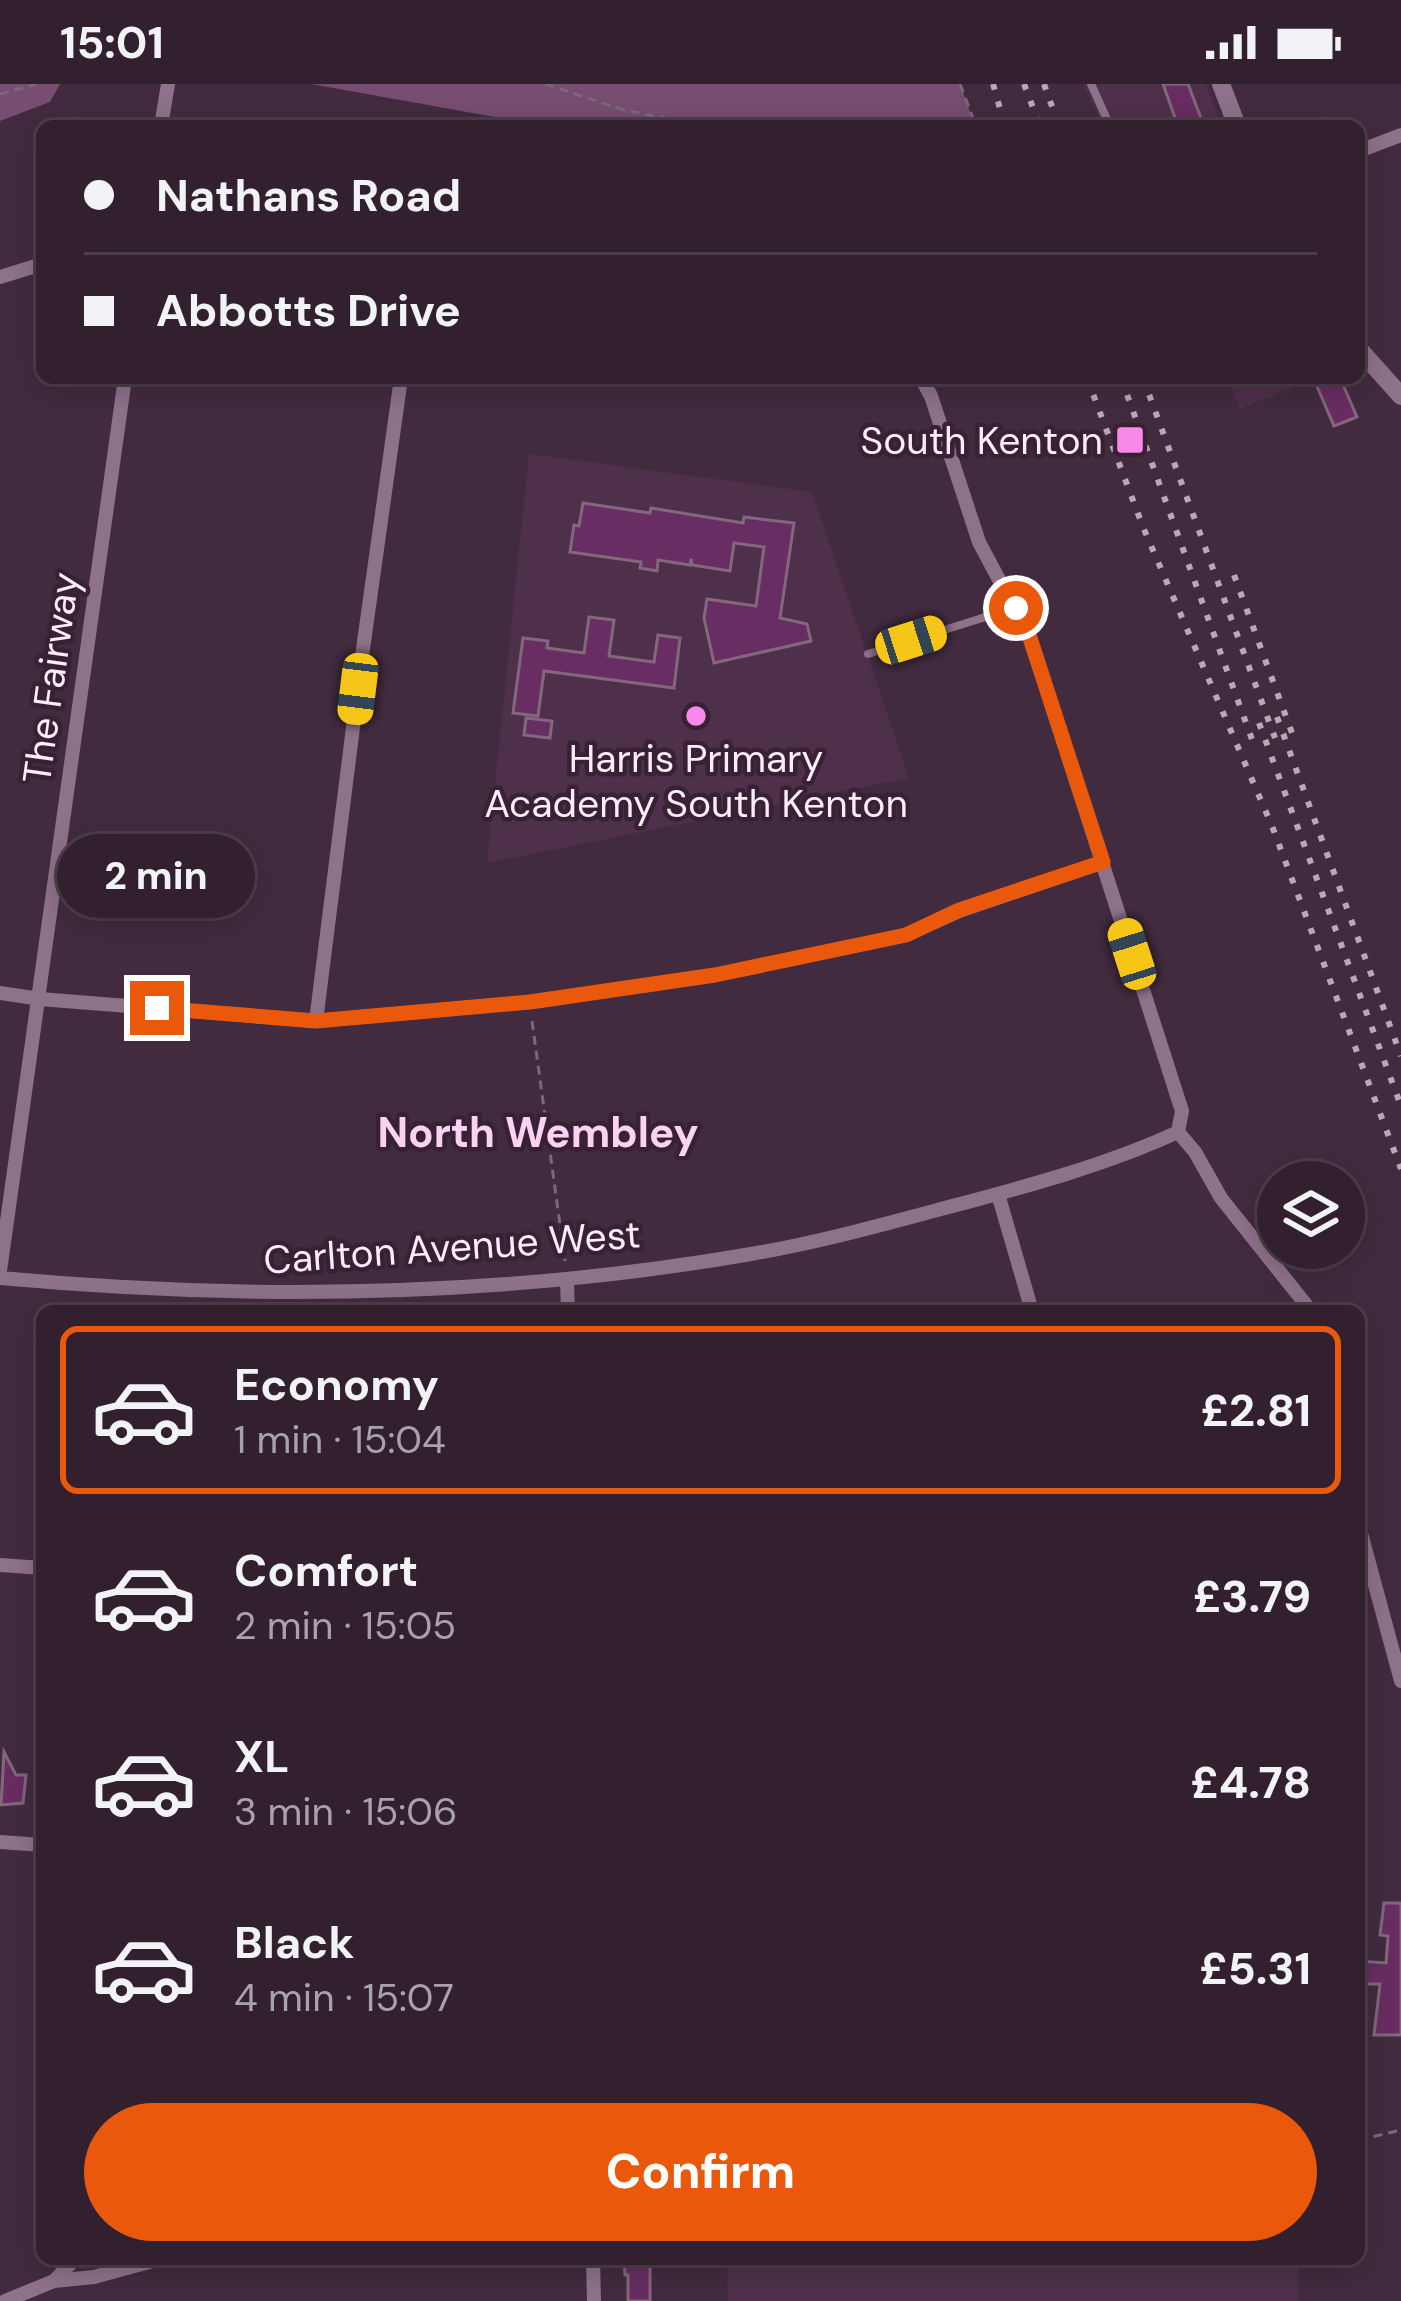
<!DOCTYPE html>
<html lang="en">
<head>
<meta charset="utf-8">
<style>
	:root { --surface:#32202f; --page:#3a2837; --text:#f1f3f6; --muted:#a8a3aa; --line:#4d3e4b; --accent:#ea580c }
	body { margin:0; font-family:"DM Sans",sans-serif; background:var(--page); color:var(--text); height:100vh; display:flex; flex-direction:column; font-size:45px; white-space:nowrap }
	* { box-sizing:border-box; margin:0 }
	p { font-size:39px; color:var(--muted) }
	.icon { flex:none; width:66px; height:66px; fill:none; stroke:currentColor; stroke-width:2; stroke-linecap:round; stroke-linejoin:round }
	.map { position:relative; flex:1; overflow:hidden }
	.sheet { position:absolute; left:36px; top:1221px; width:1329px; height:960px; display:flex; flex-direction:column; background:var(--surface); border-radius:18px; box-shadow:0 6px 30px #0003,0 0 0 3px var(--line) }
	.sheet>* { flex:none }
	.banner { position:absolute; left:36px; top:36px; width:1329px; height:264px; border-radius:18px; box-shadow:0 6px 30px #0003,0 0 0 3px var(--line); display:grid; align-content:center; height:264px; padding:0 48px; background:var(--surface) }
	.fabs { position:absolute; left:1257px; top:1077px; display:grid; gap:24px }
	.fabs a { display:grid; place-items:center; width:108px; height:108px; border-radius:50%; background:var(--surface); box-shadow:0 6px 30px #0003,0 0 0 3px var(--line); font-size:60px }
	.end { position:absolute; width:54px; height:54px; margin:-27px; border:15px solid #ea580c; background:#fff; box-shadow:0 0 0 6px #fff }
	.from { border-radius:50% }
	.bubble { position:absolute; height:84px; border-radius:42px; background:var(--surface); box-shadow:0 6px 30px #0003,0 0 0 3px var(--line); font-size:39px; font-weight:800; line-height:84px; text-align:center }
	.car { position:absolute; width:36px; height:72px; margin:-36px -18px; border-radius:15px; box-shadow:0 0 9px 3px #0007; background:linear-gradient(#f5c518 24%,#345 0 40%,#f5c518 0 76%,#345 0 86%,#f5c518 0) }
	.banner b { display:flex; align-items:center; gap:42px; height:114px; font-size:45px }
	.banner b+b { border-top:3px solid var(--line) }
	.banner i { width:30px; height:30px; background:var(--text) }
	ul { padding:21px 0 0; list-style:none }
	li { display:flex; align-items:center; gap:36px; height:168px; margin:0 24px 18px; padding:0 24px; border:6px solid transparent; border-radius:18px }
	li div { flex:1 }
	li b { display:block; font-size:45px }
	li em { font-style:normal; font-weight:800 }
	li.active { border-color:var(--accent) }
	li>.icon { width:108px; height:108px; stroke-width:1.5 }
	.primary-button { display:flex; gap:24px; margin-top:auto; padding:24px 48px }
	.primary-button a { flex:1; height:138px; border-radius:72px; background:var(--accent); color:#fff; font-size:48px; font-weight:800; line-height:138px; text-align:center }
	.status { display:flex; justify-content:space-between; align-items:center; height:84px; padding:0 60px; background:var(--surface); direction:ltr }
	.status svg { height:33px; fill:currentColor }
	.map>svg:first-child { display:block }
</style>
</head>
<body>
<div class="status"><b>15:01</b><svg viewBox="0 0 49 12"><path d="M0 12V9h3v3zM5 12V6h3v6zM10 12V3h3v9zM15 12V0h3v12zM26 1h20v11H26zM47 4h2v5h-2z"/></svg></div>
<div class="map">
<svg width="1401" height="2217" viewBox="0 0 1401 2217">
	<rect width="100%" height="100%" fill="#422b3f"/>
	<path fill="#4e304a" d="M 1083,0 L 1206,0 L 1222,42 L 1103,42 Z
		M 1227,294 L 1317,294 L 1240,325 Z
		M 529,370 L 812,408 L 909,694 L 487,779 Z
		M 727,2175 L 1298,2175 L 1299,2217 L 728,2217 Z"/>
	<path fill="#774e71" d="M 0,0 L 60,0 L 50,18 L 0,37 Z
		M 311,0 L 960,0 L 975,42 L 545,42 Z"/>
	<path fill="#682d62" stroke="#82677d" stroke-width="3" d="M 1163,0 L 1188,0 L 1204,42 L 1178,42 Z
		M 1331,294 L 1340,294 L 1357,333 L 1334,342 L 1316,300 Z
		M 583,419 L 650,429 L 651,424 L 743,439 L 744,433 L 794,439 L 780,534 L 807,540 L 811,557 L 714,579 L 704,534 L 707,515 L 756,522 L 764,463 L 734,459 L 730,487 L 692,481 L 691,475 L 690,481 L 658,476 L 657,487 L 640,484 L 641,478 L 570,468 L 574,441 L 579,442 Z
		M 589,533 L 614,536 L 609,572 L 654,578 L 658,551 L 680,554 L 674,604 L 544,587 L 538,632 L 513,629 L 523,554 L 548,557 L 547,564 L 584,569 Z
		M 526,634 L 552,637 L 550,654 L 524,651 Z
		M 4,1668 L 16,1691 L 26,1691 L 23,1719 L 1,1721 Z
		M 1384,1819 L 1401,1819 L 1401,1951 L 1374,1951 L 1380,1900 L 1359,1900 L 1359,1877 L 1386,1879 L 1388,1852 L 1380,1851 Z
		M 624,2175 L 650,2175 L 650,2217 L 628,2217 L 628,2191 L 625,2191 Z"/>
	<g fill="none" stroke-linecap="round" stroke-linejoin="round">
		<path stroke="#7d687a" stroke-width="3" stroke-dasharray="9 6" stroke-linecap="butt" d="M 545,0 L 624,26 L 706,42
			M 960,0 L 976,42
			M 0,10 L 37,0
			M 532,937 L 565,1177
			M 1359,2056 L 1401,2046"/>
		<path stroke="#8e728a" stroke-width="8" d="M 1091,0 L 1110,42
			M 1236,294 L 1237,297
			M 868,570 L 1014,524"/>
		<path stroke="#8e728a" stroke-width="14" d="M 161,42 L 168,0
			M 1359,67 L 1401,51
			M 0,193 L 42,180
			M 921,294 L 931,312 L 979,458 L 1030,554 L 1182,1027 L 1178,1048 L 1195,1068 L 1221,1114 L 1311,1227
			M 0,909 L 40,915 L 316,937 L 530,918 L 715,891 L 906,851 L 959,827 L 1103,778
			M 316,937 L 362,572 L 401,294
			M 998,1110 L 1032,1227
			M 0,1187 L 125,294
			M 0,1194 C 250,1217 504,1213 751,1170 C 817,1159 881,1141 945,1124 C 1024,1103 1104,1082 1178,1048
			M 567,1197 L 568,1227
			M 1359,1442 L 1401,1597
			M 0,1481 L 42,1484
			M 0,1758 L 42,1761
			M 593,2175 L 594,2217
			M 54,2197 L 75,2175
			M 5,2217 L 54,2197 L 94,2193 L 160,2175"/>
		<path stroke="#8e728a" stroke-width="18" d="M 1221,0 L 1237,42
			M 1359,265 L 1401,312"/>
		<path stroke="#baa7b7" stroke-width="6" stroke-dasharray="6 12" stroke-linecap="butt" d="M 993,0 L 1005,42
			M 1024,0 L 1040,42
			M 1044,0 L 1059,42
			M 1087,294 L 1143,443 L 1272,742 L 1401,1085
			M 1121,294 L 1254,661
			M 1143,294 L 1275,654
			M 1234,491 L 1292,649
			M 1277,633 L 1401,972
			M 1259,639 L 1401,1022"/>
	</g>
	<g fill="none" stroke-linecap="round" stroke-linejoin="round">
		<path stroke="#ea580c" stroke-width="15" d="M 157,924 L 316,937 L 530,918 L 715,891 L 906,851 L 959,826 L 1103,778 L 1030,554 L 1016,524"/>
	</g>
	<g fill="#f888ea" stroke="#382135" stroke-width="4.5">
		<rect x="1115" y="341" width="30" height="30" rx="6"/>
		<circle cx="696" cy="632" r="12"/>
	</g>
	<g text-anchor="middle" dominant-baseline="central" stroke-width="9" stroke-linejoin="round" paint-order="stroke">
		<g font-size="39" fill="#fcecf9" stroke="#382135" text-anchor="end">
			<text x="1103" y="356">South Kenton</text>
			<text x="696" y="674" text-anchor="middle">Harris Primary<tspan x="696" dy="45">Academy South Kenton</tspan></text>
		</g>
		<g font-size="39" fill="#fcecf9" stroke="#382135">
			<text transform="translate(51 594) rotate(-82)">The Fairway</text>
			<text transform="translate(452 1163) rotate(-4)">Carlton Avenue West</text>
		</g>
		<g font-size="42" font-weight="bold" fill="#fad3f3" stroke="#382135">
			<text x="538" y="1048">North Wembley</text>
		</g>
	</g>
</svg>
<div class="fabs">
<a><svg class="icon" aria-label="layers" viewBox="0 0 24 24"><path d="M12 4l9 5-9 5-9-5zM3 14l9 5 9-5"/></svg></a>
</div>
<i class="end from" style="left:1016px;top:524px"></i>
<i class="end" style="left:157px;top:924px"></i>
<div class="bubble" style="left:57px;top:750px;width:198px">2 min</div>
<i class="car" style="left:911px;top:556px;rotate:72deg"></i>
<i class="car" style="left:358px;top:605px;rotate:187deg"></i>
<i class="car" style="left:1132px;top:870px;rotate:342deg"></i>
<div class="banner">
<b><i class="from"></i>Nathans Road</b>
<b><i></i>Abbotts Drive</b>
</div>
<section class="sheet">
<ul>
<li class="active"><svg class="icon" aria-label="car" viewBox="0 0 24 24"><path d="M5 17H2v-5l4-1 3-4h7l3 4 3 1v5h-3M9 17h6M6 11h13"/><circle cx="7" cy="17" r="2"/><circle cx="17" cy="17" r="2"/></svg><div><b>Economy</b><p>1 min · 15:04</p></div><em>£2.81</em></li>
<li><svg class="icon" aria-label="car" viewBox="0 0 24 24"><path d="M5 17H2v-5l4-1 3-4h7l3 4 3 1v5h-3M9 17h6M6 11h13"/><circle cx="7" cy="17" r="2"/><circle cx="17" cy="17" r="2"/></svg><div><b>Comfort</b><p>2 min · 15:05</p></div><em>£3.79</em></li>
<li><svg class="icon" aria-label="car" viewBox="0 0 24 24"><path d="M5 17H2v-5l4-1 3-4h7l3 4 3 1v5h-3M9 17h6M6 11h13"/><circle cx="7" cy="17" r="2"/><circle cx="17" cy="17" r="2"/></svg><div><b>XL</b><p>3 min · 15:06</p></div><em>£4.78</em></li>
<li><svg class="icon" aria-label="car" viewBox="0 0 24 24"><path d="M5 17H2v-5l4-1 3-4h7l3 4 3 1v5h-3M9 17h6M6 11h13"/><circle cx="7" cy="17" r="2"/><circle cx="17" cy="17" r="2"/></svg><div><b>Black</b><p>4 min · 15:07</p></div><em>£5.31</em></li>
</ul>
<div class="primary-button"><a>Confirm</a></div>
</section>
</div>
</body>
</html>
